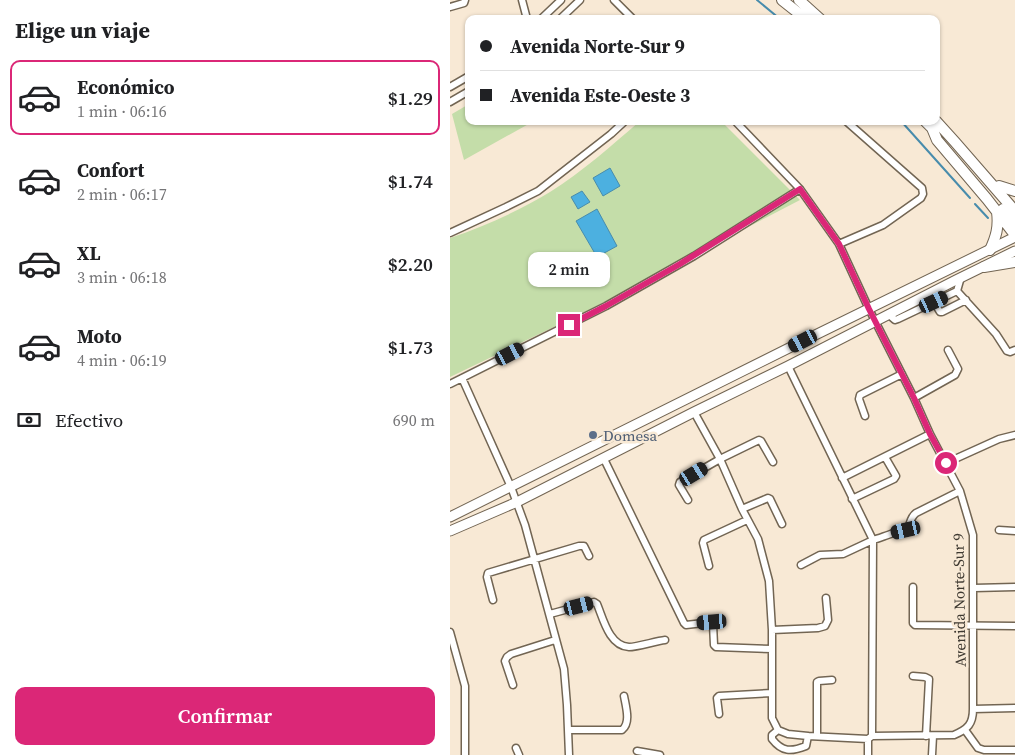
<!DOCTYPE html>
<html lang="es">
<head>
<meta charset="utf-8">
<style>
	:root { --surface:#fff; --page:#f2f2f2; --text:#202124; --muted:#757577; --line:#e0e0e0; --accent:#db2777 }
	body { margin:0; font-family:"Source Serif 4",serif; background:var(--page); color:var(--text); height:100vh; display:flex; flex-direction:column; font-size:19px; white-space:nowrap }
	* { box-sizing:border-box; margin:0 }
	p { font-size:16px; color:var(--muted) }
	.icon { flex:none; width:28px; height:28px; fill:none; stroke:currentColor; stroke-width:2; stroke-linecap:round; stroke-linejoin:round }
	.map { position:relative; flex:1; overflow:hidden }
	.side { display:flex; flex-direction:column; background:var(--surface); width:450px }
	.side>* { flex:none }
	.banner { position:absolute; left:15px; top:15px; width:475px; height:110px; border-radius:10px; box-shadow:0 1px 4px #0004; display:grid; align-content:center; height:110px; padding:0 15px; background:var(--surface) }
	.end { position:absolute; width:22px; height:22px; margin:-11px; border:6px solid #db2777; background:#fff; box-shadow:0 0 0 2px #fff }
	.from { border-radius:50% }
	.bubble { position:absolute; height:35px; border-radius:10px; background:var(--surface); box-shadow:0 1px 4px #0004; font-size:16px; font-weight:600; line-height:35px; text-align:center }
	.car { position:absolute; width:15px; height:30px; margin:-15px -8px; border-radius:6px; box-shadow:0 0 4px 1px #0007; background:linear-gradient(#222 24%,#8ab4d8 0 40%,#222 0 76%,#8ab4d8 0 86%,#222 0) }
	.banner b { display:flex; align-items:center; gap:18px; height:48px; font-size:19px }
	.banner b+b { border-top:1px solid var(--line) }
	.banner i { width:12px; height:12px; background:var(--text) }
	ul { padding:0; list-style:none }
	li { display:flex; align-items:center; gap:15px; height:75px; margin:0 10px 8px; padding:0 5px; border:2px solid transparent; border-radius:10px }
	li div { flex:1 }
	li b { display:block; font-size:19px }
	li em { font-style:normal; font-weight:600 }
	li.current { border-color:var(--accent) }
	li>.icon { width:45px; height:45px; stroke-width:1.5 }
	h2 { padding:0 15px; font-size:22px; line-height:60px }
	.pay { display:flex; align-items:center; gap:12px; height:55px; padding:0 15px; font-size:19px }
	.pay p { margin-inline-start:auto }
	.action { display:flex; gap:10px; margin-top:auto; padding:10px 15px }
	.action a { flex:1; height:58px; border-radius:10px; background:var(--accent); color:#fff; font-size:20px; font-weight:600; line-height:58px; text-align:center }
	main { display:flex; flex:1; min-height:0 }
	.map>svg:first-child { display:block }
</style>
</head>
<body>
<main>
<section class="side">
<h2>Elige un viaje</h2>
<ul>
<li class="current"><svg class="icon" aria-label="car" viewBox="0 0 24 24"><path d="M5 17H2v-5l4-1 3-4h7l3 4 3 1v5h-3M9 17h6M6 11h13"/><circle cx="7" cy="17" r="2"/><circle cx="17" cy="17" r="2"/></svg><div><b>Económico</b><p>1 min · 06:16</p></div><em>$1.29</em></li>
<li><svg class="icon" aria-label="car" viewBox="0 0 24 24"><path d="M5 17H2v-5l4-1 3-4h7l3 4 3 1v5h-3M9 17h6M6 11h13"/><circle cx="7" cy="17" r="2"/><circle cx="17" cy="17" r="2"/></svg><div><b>Confort</b><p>2 min · 06:17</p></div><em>$1.74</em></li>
<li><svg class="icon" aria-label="car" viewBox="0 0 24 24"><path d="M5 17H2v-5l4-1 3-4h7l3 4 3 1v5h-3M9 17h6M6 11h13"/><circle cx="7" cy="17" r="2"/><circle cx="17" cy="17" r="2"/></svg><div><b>XL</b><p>3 min · 06:18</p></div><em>$2.20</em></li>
<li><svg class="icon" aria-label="car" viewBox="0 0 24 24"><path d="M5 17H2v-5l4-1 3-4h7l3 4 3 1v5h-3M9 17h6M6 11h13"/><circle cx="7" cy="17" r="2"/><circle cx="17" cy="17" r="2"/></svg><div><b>Moto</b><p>4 min · 06:19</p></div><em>$1.73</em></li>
</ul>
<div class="pay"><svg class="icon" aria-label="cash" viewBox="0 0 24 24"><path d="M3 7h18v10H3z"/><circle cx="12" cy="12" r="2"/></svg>Efectivo<p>690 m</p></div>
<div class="action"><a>Confirmar</a></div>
</section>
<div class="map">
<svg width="565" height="755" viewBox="0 0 565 755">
	<rect width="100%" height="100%" fill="#f8e9d5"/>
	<path fill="#c4dda9" d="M 19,104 L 19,121 L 84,121 L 14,160 L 2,114 Z
		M 190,121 L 271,121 L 350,200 L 131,314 L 0,377 L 0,238 C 35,226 69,211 100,192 C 132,172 161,146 190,121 Z"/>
	<path fill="#4cb0e0" stroke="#488cac" d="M 160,168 L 170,186 L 153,196 L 143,178 Z
		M 132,191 L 140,202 L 128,209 L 121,197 Z
		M 147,209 L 167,246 L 147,257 L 126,221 Z"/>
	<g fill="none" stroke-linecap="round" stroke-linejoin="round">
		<path stroke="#488cac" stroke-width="2" d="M 307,0 L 330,19
			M 451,121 L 520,198
			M 525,204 L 538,218"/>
		<g stroke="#726553" stroke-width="9">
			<path id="street" d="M 72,0 L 77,19
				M 164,0 L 183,19
				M 0,7 L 14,3 L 15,0
				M 91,19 L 111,0
				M 110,19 L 130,0
				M 0,87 L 19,76
				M 0,102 L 19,91
				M 0,233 L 56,207 L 88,191 L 161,134 L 175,121
				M 389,244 L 433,225 L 471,198 L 473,194 L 472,188 L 396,121
				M 507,291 L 546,334 L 557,351 L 560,352 L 565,350
				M 484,302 L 490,312 L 492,312 L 516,300
				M 438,314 L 445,320 L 448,319 L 507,291 L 511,277
				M 338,366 L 423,540 C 430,538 437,535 444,533 C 447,533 453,532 456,531 C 460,528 459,518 466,513 L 510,491
				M 12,378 L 61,487 L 75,525 L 114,669 L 117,705 L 119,755
				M 0,384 L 156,306 L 244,256 L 350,189
				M 464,398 L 505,375 L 508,369 L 498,350
				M 244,412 L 270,459 L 292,509 L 308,539 L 319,581 L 322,630 L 322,718 L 328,730 L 338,734 L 358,736 L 418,739 L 422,736 L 504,735 C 518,729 523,724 523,709 L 523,535 L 510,491 L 480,434 L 464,398 L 419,309 L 389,244 L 350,189 L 285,121
				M 415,416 L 409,399 L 410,395 L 452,374
				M 154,459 L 234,623 L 236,625 L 262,622 L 263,624 L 264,645 L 266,647 L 322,649
				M 496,463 L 549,439 L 565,435
				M 392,478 L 480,434
				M 402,499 L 444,479 L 446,476 L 435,457
				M 238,500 L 229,485 L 230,482 L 270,459 L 309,440 L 311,441 L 323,462
				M 292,509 L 318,498 L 320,499 L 332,524
				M 549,530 L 565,531
				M 351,565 L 370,555 L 393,554 L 423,540 L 422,736
				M 259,566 L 253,543 L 254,540 L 297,520
				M 463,587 L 463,623 L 465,625 L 565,626
				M 524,588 L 565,587
				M 43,600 L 37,577 L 38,573 L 129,546 L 134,546 L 139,556
				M 100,614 L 144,602 L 147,604 C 153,618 159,646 179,647 C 187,647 206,641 215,640
				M 322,630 L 368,628 L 375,626 L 378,620 L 376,598
				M 0,632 L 15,686 L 15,755
				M 463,676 L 475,677 L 479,679 L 476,736
				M 63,685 L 55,661 L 57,657 L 61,654 L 105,640
				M 523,709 L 565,708
				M 269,714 L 267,698 L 269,696 L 322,693
				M 118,730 L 172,730 C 181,723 176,707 174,696
				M 328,730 L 322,735 L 322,739 C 332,752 341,752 356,746 L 358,736
				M 515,730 L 528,748 L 534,750 L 565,750
				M 367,736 L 367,682 L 369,681 L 382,680
				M 66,748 L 69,755
				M 187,751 L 210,755
				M 418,755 L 418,739
				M 482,755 L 483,736"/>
		</g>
		<g stroke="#726553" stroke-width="11">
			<path id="secondary" d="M 0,517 L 353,341 L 565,237
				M 0,531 L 67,502 L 244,412 L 338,366 L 506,280 L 565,251"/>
		</g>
		<g stroke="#726553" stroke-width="12">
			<path id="primary" d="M 332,0 L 356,19
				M 349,0 L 370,19
				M 475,121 L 482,128 L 487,140 L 537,199 L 565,235
				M 486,121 L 505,142 L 565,211
				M 549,186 L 565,191
				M 553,209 L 565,223
				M 540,250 C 546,237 549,227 547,212
				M 534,267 L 565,262"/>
		</g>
		<use href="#street" stroke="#fff" stroke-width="6"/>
		<use href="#secondary" stroke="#fff" stroke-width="9"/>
		<use href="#primary" stroke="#fff" stroke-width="10"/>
	</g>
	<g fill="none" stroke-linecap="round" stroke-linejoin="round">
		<path stroke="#db2777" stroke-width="6" d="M 119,325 L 156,306 L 230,264 L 350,189 L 389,244 L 419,309 L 464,398 L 480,434 L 496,463"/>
	</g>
	<circle fill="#5c6f8a" stroke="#f8e9d5" stroke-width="2" cx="143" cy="435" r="5"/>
	<g text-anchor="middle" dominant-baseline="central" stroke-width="5" stroke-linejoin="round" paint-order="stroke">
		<g font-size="15" fill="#4e5e75" stroke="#f8e9d5" text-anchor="start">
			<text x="153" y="435">Domesa</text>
		</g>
		<g font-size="15" fill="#3e3931" stroke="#f8e9d5">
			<text transform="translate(509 600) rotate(-91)">Avenida Norte-Sur 9</text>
		</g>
	</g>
</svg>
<i class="end from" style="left:496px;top:463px"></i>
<i class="end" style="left:119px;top:325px"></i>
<div class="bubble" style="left:78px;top:252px;width:82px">2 min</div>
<i class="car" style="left:484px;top:302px;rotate:65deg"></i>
<i class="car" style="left:353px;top:341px;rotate:243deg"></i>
<i class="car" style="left:60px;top:354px;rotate:63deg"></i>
<i class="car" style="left:244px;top:474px;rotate:59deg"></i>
<i class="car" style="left:456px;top:530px;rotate:257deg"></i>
<i class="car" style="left:129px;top:606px;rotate:76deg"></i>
<i class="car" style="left:262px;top:622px;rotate:265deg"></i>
<div class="banner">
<b><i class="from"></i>Avenida Norte-Sur 9</b>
<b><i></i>Avenida Este-Oeste 3</b>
</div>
</div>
</main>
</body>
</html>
